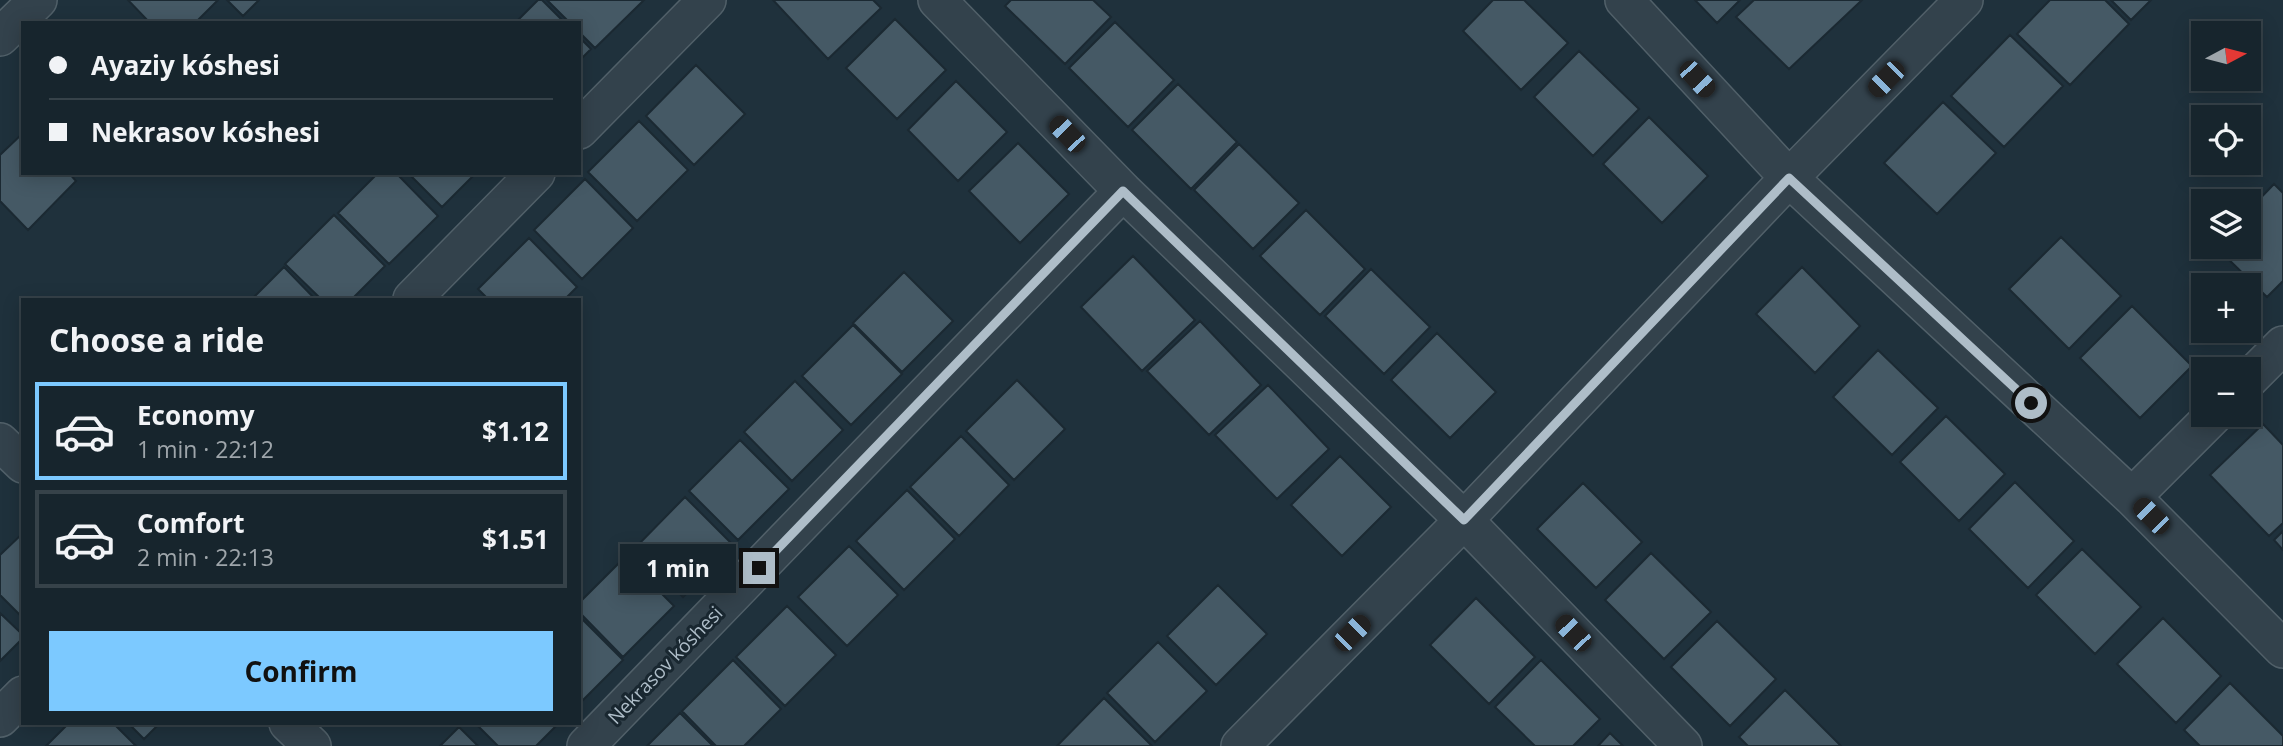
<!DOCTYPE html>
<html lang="en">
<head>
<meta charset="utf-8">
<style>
	:root { --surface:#17252d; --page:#243139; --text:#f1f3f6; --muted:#9ea5aa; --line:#364249; --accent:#7cc9ff }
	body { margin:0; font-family:"Open Sans",sans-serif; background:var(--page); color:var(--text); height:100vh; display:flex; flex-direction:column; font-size:26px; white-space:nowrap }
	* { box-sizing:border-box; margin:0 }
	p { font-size:23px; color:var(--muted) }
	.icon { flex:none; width:38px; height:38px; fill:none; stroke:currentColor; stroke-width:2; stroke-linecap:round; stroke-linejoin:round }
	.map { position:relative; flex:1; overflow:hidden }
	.panel { position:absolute; left:21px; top:298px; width:560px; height:427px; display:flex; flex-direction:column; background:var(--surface); border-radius:0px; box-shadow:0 4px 18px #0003,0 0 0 2px var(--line) }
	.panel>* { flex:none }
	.guide { position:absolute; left:21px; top:21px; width:560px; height:154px; border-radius:0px; box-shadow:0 4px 18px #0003,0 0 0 2px var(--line); display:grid; align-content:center; height:154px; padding:0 28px; background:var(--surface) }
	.needle { width:46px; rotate:83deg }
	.tools { position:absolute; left:2191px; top:21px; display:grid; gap:14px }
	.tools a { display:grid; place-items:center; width:70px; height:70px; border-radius:0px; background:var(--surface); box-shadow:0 4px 18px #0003,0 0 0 2px var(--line); font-size:35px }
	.end { position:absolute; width:32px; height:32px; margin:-16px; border:9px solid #aebdc8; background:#111; box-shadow:0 0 0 4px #111 }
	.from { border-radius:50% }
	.bubble { position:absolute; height:49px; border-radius:0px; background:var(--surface); box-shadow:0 4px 18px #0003,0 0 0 2px var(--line); font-size:23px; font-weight:700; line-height:49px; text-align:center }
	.car { position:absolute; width:21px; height:42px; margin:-21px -10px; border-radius:9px; box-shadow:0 0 5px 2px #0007; background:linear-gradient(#222 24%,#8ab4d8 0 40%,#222 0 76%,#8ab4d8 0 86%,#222 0) }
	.guide b { display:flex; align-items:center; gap:24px; height:66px; font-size:26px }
	.guide b+b { border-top:2px solid var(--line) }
	.guide i { width:18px; height:18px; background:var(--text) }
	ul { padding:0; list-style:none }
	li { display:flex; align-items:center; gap:21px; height:98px; margin:0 14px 10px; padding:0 14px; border:4px solid var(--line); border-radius:0px }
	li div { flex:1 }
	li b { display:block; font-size:26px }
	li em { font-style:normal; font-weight:700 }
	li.selected { border-color:var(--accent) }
	li>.icon { width:63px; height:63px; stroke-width:1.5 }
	h2 { padding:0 28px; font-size:32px; line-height:84px }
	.primary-button { display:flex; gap:14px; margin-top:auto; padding:14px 28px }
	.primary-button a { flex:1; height:80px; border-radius:0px; background:var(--accent); color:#111; font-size:28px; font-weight:700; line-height:80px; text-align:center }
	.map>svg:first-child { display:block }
</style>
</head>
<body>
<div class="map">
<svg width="2283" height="746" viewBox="0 0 2283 746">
	<rect width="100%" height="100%" fill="#1f313c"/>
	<path fill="#455965" stroke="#1b2932" stroke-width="2" d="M 128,0 L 218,0 L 195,23 L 150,23 Z
		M 227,0 L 259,0 L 243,16 Z
		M 538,0 L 542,0 L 565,23 L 515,23 Z
		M 547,0 L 644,0 L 595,48 L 579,32 L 579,23 L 570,23 Z
		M 773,0 L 873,0 L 881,8 L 828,59 Z
		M 1011,0 L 1093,0 L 1111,17 L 1065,64 L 1005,6 Z
		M 1493,0 L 1524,0 L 1568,43 L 1521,90 L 1463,31 Z
		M 1695,0 L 1740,0 L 1717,23 Z
		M 1754,0 L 1862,0 L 1789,69 L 1736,17 Z
		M 2050,0 L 2105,0 L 2129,24 L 2070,85 L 2017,34 Z
		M 2111,0 L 2151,0 L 2131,20 Z
		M 895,19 L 946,70 L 897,119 L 846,68 Z
		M 1115,22 L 1174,80 L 1128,127 L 1069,68 Z
		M 2010,35 L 2063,86 L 2004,147 L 1951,96 Z
		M 579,37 L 591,49 L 579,61 Z
		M 1579,51 L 1639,109 L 1593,156 L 1534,97 Z
		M 696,65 L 745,114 L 694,165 L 646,116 Z
		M 956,81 L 1007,132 L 958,181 L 908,130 Z
		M 1178,84 L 1237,142 L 1191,189 L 1132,130 Z
		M 1943,102 L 1996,153 L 1937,214 L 1884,163 Z
		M 1649,117 L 1708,176 L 1662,223 L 1603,164 Z
		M 639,121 L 688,170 L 637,221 L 588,172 Z
		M 23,133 L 23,173 L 69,173 L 76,181 L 28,230 L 0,201 L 0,155 Z
		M 1018,143 L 1069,194 L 1020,243 L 969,191 Z
		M 1239,144 L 1299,203 L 1253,249 L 1194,190 Z
		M 378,173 L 396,173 L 438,216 L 389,264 L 338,213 Z
		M 408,173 L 476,173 L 442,207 Z
		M 585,179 L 633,228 L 582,279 L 534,230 Z
		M 2274,184 L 2283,193 L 2283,281 L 2267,297 L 2216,247 L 2249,247 L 2249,210 Z
		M 1306,210 L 1365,269 L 1320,315 L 1260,256 Z
		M 334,215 L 385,266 L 352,299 L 321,299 L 285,264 Z
		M 2061,237 L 2121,296 L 2069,349 L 2009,289 Z
		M 529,238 L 577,287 L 565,299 L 488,299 L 478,289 Z
		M 1133,256 L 1195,320 L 1142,371 L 1081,307 Z
		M 284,267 L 315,299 L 252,299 Z
		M 1802,267 L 1860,326 L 1815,373 L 1756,314 Z
		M 1371,269 L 1430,327 L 1384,374 L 1325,316 Z
		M 904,272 L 953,321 L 902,372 L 853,323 Z
		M 2132,306 L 2192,366 L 2140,418 L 2080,358 Z
		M 1200,321 L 1261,385 L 1209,435 L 1147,371 Z
		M 853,325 L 902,374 L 851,425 L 802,376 Z
		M 1437,333 L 1496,392 L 1450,438 L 1391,380 Z
		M 1878,350 L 1938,408 L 1892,455 L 1833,397 Z
		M 1017,380 L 1065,429 L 1014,480 L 966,431 Z
		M 795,381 L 843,430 L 792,481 L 744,432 Z
		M 1268,385 L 1329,449 L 1277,499 L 1215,435 Z
		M 1946,416 L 2005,474 L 1959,521 L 1900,462 Z
		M 2263,424 L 2283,445 L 2283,523 L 2269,536 L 2210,475 Z
		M 961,436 L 1009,485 L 959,536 L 910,487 Z
		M 740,440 L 789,489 L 738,540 L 689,491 Z
		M 1340,456 L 1391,507 L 1342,556 L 1291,505 Z
		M 2015,482 L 2074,541 L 2028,588 L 1969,529 Z
		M 1583,483 L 1642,542 L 1596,588 L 1537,529 Z
		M 907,490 L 955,539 L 904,590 L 856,541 Z
		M 685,497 L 734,546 L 683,597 L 635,548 Z
		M 2283,531 L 2283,550 L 2274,540 Z
		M 23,533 L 23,618 L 0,595 L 0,555 Z
		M 849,546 L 898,595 L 847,646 L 798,597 Z
		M 2082,549 L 2141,607 L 2095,654 L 2036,595 Z
		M 1651,553 L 1711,612 L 1664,659 L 1605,600 Z
		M 625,557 L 674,606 L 623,657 L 579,612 L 579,603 Z
		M 1218,585 L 1267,634 L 1216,685 L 1167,636 Z
		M 1476,598 L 1535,657 L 1489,704 L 1430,645 Z
		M 787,606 L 836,655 L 785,706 L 736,657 Z
		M 0,613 L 23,635 L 23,638 L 0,661 Z
		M 579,616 L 623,660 L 579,704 Z
		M 2163,618 L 2221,676 L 2176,723 L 2117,664 Z
		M 1717,621 L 1776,679 L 1730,726 L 1671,667 Z
		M 1158,642 L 1207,691 L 1155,742 L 1107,693 Z
		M 733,660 L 781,709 L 744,746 L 716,746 L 682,711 Z
		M 1541,660 L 1600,719 L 1573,746 L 1535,746 L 1495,707 Z
		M 2230,683 L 2283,736 L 2283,746 L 2200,746 L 2184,730 Z
		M 1785,690 L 1841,746 L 1748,746 L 1739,737 Z
		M 1104,698 L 1152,746 L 1057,746 Z
		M 680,713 L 713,746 L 647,746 Z
		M 69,723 L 113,723 L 136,746 L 46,746 Z
		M 128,723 L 160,723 L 144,739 Z
		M 475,723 L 559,723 L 536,746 L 498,746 Z
		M 459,727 L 478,746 L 440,746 Z
		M 1610,733 L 1623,746 L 1598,746 Z"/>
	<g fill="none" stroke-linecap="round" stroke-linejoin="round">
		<g stroke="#516069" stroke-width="40">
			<path id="minor" d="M 937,0 L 1123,191 L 1464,520 L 1683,746
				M 1624,0 L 1789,178 L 2132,497 L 2283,649
				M 0,37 L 38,0
				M 579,130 L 707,0
				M 412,299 L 536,173
				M 2249,379 L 2283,345
				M 0,442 L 23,464
				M 2132,497 L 2214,415
				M 0,718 L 23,695
				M 288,723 L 312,746
				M 586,746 L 1123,191
				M 1240,746 L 1464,520 L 1789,178 L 1964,0"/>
		</g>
		<use href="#minor" stroke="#33424c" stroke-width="37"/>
	</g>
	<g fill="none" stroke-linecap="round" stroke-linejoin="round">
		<path stroke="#aebdc8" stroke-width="9" d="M 759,568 L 1123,191 L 1464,520 L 1789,178 L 2031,403"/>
	</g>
	<g text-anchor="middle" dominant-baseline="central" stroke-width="6" stroke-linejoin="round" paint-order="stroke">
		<g font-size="19" fill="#aebdc8" stroke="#192730">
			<text transform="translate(665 665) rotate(-46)">Nekrasov kóshesi</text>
		</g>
	</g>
</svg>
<div class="tools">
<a><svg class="needle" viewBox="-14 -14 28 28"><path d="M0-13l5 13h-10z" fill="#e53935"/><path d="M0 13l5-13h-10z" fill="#9ea5aa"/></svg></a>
<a><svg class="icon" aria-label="locate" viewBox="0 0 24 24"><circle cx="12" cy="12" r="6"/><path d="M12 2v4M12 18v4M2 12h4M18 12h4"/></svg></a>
<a><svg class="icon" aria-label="layers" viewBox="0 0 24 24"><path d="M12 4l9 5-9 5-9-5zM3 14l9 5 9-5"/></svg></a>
<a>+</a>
<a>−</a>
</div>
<i class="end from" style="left:2031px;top:403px"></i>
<i class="end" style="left:759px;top:568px"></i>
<div class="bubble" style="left:620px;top:544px;width:116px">1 min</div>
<i class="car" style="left:1697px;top:79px;rotate:137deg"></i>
<i class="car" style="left:1886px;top:79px;rotate:225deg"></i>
<i class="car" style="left:1067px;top:134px;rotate:316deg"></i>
<i class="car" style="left:2151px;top:516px;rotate:315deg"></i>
<i class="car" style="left:1352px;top:633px;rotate:45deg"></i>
<i class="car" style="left:1573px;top:633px;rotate:316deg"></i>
<div class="guide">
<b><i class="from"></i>Ayaziy kóshesi</b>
<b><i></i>Nekrasov kóshesi</b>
</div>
<section class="panel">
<h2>Choose a ride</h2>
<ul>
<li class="selected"><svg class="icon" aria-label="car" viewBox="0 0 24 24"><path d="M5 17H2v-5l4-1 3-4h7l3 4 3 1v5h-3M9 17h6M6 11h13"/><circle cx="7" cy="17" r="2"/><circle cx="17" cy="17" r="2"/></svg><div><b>Economy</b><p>1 min · 22:12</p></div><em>$1.12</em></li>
<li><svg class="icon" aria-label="car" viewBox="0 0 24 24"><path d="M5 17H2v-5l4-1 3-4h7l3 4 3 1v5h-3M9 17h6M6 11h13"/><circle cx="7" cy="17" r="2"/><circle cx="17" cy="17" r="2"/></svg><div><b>Comfort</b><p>2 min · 22:13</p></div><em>$1.51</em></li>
</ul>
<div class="primary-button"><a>Confirm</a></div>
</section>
</div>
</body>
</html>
